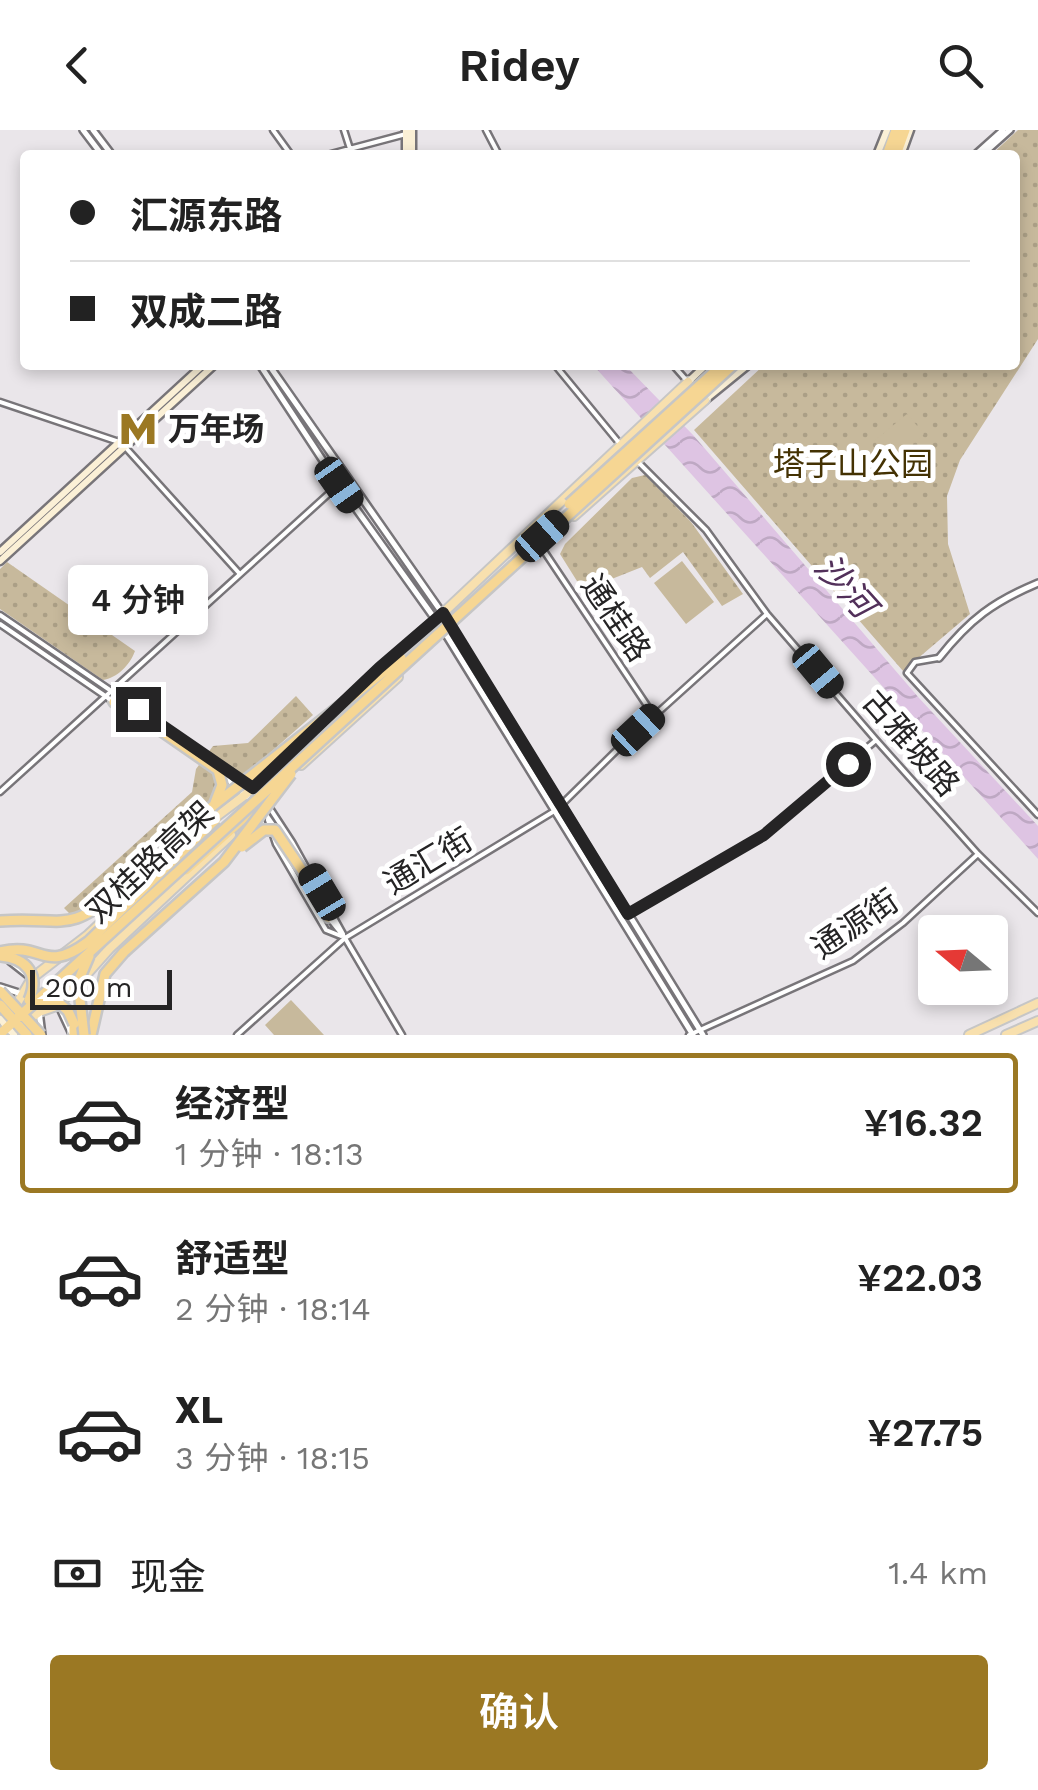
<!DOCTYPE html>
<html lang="zh">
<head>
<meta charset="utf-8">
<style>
	:root { --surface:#fff; --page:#f2f2f2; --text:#222; --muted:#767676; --line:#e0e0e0; --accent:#9b7823 }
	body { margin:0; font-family:"Work Sans","Noto Sans SC",sans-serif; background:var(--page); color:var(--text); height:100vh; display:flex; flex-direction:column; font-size:38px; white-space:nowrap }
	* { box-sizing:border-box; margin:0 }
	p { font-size:32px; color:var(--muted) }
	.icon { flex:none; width:55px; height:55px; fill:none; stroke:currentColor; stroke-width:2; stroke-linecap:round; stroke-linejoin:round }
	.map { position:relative; height:905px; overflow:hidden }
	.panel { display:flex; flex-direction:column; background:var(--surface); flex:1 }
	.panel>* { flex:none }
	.hud { position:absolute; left:20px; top:20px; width:1000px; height:220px; border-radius:10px; box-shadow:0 5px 15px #0003; display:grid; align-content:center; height:220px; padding:0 50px; background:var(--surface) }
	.needle { width:65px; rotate:289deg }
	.tools { position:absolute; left:918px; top:785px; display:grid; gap:20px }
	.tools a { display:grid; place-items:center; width:90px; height:90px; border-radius:10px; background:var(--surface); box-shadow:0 5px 15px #0003; font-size:50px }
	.scale { position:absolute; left:30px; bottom:25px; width:142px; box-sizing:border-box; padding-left:10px; border:5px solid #252425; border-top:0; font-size:28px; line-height:35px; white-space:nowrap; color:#252425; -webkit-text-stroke:8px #fff; paint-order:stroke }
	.end { position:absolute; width:45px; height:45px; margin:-22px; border:12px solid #252425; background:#fff; box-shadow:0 0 0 5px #fff }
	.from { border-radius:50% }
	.bubble { position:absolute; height:70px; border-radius:10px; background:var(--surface); box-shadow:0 5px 15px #0003; font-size:32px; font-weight:600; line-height:70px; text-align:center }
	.car { position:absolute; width:30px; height:60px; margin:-30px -15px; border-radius:12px; box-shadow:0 0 8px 2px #0007; background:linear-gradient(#222 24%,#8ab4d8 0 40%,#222 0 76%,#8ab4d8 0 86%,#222 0) }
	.hud b { display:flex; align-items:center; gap:35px; height:95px; font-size:38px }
	.hud b+b { border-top:2px solid var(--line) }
	.hud i { width:25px; height:25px; background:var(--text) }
	ul { padding:18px 0 0; list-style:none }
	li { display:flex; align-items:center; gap:30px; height:140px; margin:0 20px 15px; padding:0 30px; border:5px solid transparent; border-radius:10px }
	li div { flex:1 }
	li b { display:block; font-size:38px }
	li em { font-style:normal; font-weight:600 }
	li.current { border-color:var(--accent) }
	li>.icon { width:90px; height:90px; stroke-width:1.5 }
	.pay { display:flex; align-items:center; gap:25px; height:110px; padding:0 50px; font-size:38px }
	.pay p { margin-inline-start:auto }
	.primary-button { display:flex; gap:20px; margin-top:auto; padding:20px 50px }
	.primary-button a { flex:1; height:115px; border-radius:10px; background:var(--accent); color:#fff; font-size:40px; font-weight:600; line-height:115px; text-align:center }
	header { display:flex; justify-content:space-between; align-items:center; height:130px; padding:0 50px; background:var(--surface); font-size:45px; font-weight:600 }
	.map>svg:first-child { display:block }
</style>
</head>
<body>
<header><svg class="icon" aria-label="back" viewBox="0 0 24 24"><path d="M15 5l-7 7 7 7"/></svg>Ridey<svg class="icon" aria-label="search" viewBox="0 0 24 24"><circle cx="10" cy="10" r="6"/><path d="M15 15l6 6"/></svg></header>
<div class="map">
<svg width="1038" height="905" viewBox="0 0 1038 905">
	<defs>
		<pattern id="park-dots" width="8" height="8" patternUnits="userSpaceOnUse" patternTransform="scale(2.5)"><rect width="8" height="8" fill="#c7b99c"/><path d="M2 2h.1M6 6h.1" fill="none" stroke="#ab9f86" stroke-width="1.8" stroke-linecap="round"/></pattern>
		<pattern id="water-waves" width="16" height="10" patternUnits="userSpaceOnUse" patternTransform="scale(2.5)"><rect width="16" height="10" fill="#dec4e3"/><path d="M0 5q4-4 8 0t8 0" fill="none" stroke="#bea8c3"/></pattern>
	</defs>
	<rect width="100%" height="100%" fill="#eae6ea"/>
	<path fill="url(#park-dots)" d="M 1018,0 L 1038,0 L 1038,209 L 960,330 L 947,366 L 948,414 L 970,484 L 903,541 L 694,300 L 764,235 L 1015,235 L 1015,25 L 991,25 Z
		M 645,345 L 691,392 L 743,464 L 722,476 L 683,422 L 650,448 L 642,437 L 594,456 L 605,476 L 597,483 L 560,424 L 565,414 L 632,348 Z
		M 7,432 L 135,521 C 130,535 117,548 103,550 L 0,479 L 0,439 Z
		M 296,566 L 313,585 L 98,774 L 73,787 L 64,778 L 192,662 L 196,639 L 213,616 L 248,613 Z"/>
	<path fill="#c7b99c" d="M 907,284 L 924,304 L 893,331 L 874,311 Z
		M 682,431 L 714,472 L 686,494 L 654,453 Z
		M 291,870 L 324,905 L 274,905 L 265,895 Z"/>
	<path fill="url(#water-waves)" d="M 593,235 L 625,235 L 694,306 L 919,568 L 1038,696 L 1038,729 Z"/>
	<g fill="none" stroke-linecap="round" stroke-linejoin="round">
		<g stroke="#787579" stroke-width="9">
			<path id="minor" d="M 273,0 L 291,25
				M 344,0 L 352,25
				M 486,0 L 499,25
				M 327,25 L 406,4
				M 555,235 L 620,314
				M 673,235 L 688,252
				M 0,272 L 119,312
				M 126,318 L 239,443
				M 637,331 L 706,400 L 767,484 L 876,610 L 978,724 L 1038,783
				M 540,415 L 654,586
				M 0,485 L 243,651
				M 0,494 L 111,570
				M 938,528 L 915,532 L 907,543 L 1038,685
				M 223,646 L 253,672
				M 0,662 L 346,348
				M 262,666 L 292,712 L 343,804
				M 264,682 L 276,699
				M 268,690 L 276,714 L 326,800 L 341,806
				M 622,787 L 764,705 L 875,611
				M 329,788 L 345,808 L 402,905
				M 237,905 L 345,808 L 556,680 L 623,614 L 767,484
				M 689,905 L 853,831 L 903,793 L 978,724"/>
		</g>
		<g stroke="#787579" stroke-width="10">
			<path id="tertiary" d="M 83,0 L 102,25
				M 93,0 L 112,25
				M 975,25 L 1003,0
				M 982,25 L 1010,0
				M 260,235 L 339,355 L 445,503 L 693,905
				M 269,235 L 452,497 L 703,905
				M 939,528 C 970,489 993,472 1038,453
				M 10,831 L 29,846
				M 0,857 L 25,865
				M 59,876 L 71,902
				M 39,881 L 42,905"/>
		</g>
		<g stroke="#787579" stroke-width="11">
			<path id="secondary" d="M 412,0 L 412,25
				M 406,25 L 406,0
				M 877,25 L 887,0
				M 901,25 L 910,0
				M 688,252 L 706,235
				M 705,270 L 748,235
				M 0,422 L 203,235
				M 0,431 L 214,235"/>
		</g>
		<g stroke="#c6c6c6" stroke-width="12">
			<path id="primary" d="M 574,386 L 705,270
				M 365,552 L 443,483 L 688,252
				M 301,635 L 398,547
				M 213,689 L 245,665 L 307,606
				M 0,889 L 18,872 L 32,848 L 88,805 L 136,760
				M 10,905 L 39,882 L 59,875 L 110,818 L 231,705
				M 969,905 L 1038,873
				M 1006,905 L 1038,891"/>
		</g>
		<g stroke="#c6c6c6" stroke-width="14">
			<path id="trunk" d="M 887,25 L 896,0
				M 896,25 L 905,0
				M 114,572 L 130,579
				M 186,740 L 257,676
				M 308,749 L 328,787
				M 0,791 C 64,786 65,806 120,760
				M 74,905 L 74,894
				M 91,905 L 105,844 L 124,822"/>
		</g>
		<use href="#minor" stroke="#fff" stroke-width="4"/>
		<use href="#tertiary" stroke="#fff" stroke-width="5"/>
		<use href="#secondary" stroke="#fbf0d6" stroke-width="6"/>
		<use href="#primary" stroke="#f8e0ae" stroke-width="8"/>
		<use href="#trunk" stroke="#f6d693" stroke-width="9"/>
		<g stroke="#787579" stroke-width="11" stroke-linecap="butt">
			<path id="secondary-bridge" d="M 0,889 L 14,905"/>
		</g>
		<g stroke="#c6c6c6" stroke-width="14" stroke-linecap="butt">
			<path id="trunk-bridge" d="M 569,374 L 722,235
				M 130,579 L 218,640 L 222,655 L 215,673
				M 242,717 L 264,700 L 275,700 L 308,749
				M 120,760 L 214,675 L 401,528
				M 0,822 C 44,811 43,845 88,812 L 216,689
				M 124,822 L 224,732 L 291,644
				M 0,826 C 27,828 40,845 29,870
				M 0,861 L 41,905
				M 37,872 L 57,871 L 68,881 L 74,894
				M 0,875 L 27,905
				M 0,904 L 733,235
				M 84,905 L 78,852 L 89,826"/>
		</g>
		<use href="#secondary-bridge" stroke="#fbf0d6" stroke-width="6"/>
		<use href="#trunk-bridge" stroke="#f6d693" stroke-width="9"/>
	</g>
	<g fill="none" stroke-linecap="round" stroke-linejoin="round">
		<path stroke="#252425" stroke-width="12" d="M 138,579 L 253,658 L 379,538 L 443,483 L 628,784 L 764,705 L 848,634"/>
	</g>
	<defs>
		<g id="metro-bare" transform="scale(3)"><path d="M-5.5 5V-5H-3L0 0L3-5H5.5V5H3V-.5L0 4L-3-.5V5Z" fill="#9b7823" stroke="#fff" stroke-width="2.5" paint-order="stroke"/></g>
	</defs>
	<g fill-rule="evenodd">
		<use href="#metro-bare" x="138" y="299"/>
	</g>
	<g text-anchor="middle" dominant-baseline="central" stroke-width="10" stroke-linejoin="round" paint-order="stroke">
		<g font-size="32" font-weight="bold" fill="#252425" stroke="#fff" text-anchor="start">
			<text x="168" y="299">万年场</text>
		</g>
		<g font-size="32" fill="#443203" stroke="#fff">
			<text x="853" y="334">塔子山公园</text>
		</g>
		<g font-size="32" fill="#252425" stroke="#fff">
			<text transform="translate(616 488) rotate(56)">通桂路</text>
			<text transform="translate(911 613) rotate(49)">古雅坡路</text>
			<text transform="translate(428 731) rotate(-31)">通汇街</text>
			<text transform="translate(150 732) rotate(-43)">双桂路高架</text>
			<text transform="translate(855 794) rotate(-34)">通源街</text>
		</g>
		<g font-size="35" font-style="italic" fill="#52305a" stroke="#fff">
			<text transform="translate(845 456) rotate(48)">沙河</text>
		</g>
	</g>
</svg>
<div class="tools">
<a><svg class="needle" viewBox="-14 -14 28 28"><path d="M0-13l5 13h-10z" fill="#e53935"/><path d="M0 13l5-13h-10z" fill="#767676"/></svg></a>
</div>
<div class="scale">200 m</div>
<i class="end from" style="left:848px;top:634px"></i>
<i class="end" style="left:138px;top:579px"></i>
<div class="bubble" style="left:68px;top:435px;width:140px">4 分钟</div>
<i class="car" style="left:339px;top:355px;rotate:145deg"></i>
<i class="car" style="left:542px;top:406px;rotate:48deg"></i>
<i class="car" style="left:818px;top:541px;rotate:140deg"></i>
<i class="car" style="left:638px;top:600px;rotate:47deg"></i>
<i class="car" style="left:322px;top:762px;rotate:329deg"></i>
<div class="hud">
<b><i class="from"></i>汇源东路</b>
<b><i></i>双成二路</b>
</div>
</div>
<section class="panel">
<ul>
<li class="current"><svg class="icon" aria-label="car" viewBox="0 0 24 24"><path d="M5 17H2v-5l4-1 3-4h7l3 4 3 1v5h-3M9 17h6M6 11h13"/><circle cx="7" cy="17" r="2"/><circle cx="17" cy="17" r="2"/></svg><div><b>经济型</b><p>1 分钟 · 18:13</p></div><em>¥16.32</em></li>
<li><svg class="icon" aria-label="car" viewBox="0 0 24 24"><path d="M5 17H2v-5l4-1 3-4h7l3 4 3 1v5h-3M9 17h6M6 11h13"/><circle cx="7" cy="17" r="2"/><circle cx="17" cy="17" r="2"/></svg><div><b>舒适型</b><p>2 分钟 · 18:14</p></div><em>¥22.03</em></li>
<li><svg class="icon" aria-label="car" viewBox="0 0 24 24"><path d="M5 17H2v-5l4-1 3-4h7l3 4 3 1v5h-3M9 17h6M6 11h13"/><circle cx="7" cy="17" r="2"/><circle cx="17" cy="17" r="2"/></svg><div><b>XL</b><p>3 分钟 · 18:15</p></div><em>¥27.75</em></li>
</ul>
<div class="pay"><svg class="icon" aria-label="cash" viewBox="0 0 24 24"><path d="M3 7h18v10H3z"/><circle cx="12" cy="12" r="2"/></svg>现金<p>1.4 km</p></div>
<div class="primary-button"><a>确认</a></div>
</section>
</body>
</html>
